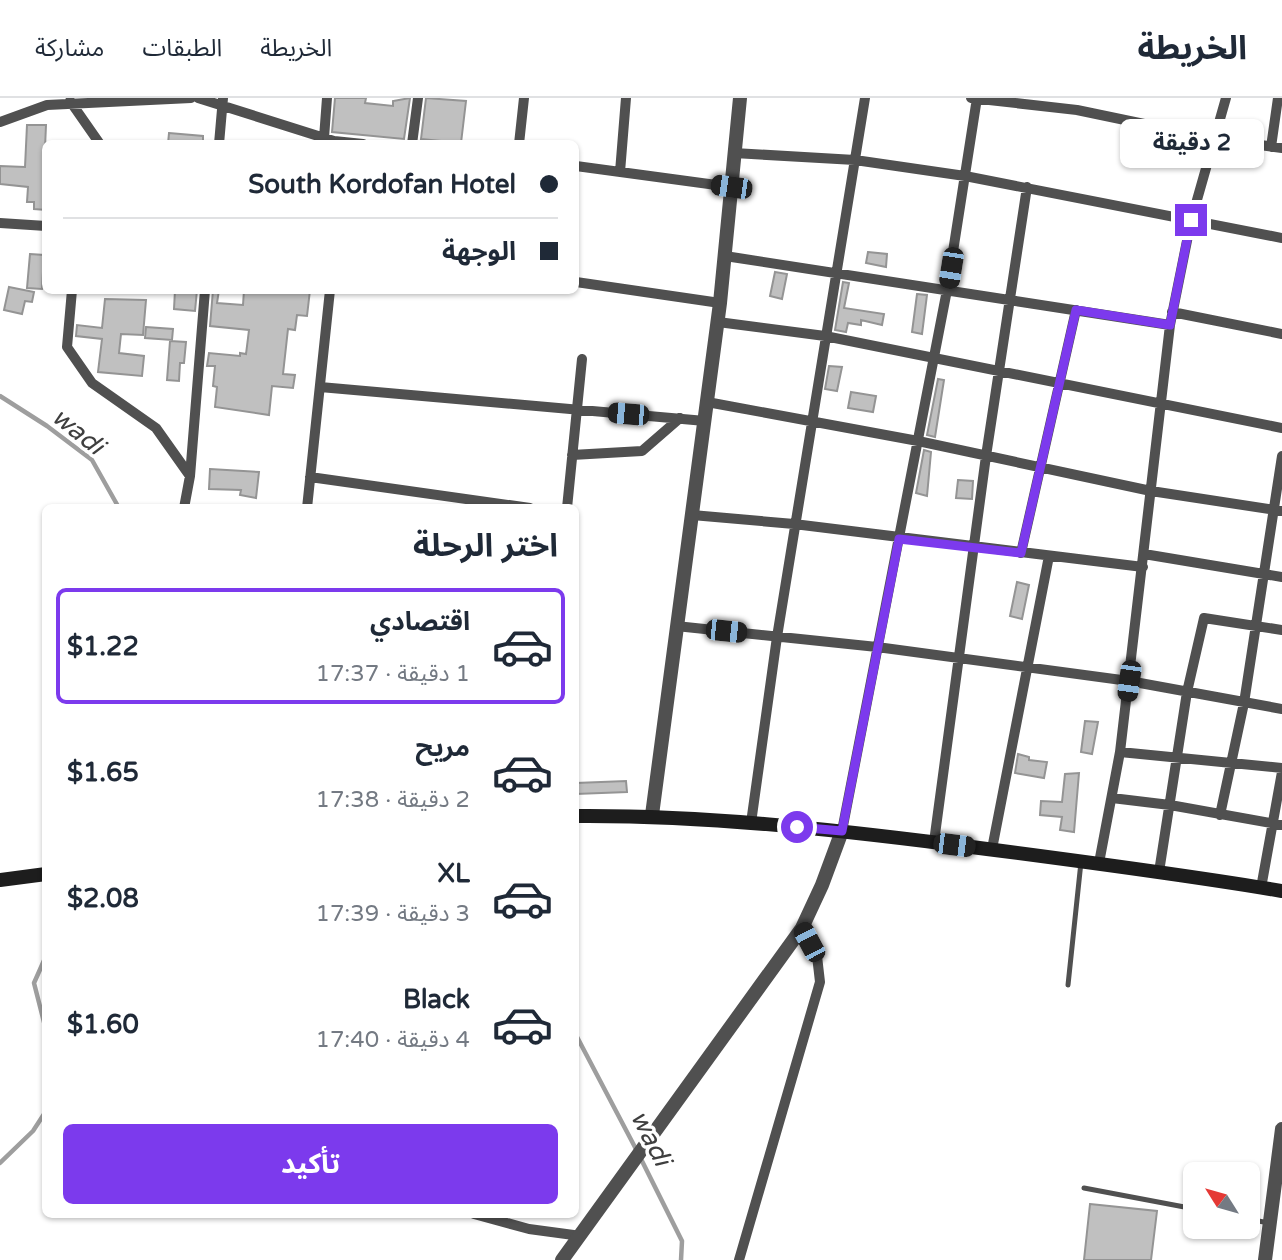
<!DOCTYPE html>
<html lang="ar">
<head>
<meta charset="utf-8">
<style>
	:root { --surface:#fff; --page:#f2f2f3; --text:#1f2937; --muted:#747a83; --line:#e0e1e3; --accent:#7c3aed }
	body { margin:0; font-family:"Varela Round","Noto Sans Arabic",sans-serif; background:var(--page); color:var(--text); direction:rtl; height:100vh; display:flex; flex-direction:column; font-size:26px; white-space:nowrap }
	* { box-sizing:border-box; margin:0 }
	p { font-size:23px; color:var(--muted) }
	.icon { flex:none; width:38px; height:38px; fill:none; stroke:currentColor; stroke-width:2; stroke-linecap:round; stroke-linejoin:round }
	.map { position:relative; flex:1; overflow:hidden; direction:ltr }
	.panel { position:absolute; left:42px; top:406px; width:537px; height:714px; display:flex; flex-direction:column; background:var(--surface); border-radius:10px; box-shadow:0 2px 5px #0004; direction:rtl }
	.panel>* { flex:none }
	.banner { position:absolute; left:42px; top:42px; width:537px; height:154px; border-radius:10px; box-shadow:0 2px 5px #0004; direction:rtl; display:grid; align-content:center; height:154px; padding:0 21px; background:var(--surface) }
	.needle { width:46px; rotate:307deg }
	.tools { position:absolute; left:1183px; top:1064px; display:grid; gap:14px }
	.tools a { display:grid; place-items:center; width:77px; height:77px; border-radius:10px; background:var(--surface); box-shadow:0 2px 5px #0004; font-size:35px }
	.end { position:absolute; width:32px; height:32px; margin:-16px; border:9px solid #7c3aed; background:#fff; box-shadow:0 0 0 4px #fff }
	.from { border-radius:50% }
	.bubble { position:absolute; height:49px; border-radius:10px; background:var(--surface); box-shadow:0 2px 5px #0004; font-size:23px; font-weight:700; line-height:49px; text-align:center; direction:rtl }
	.car { position:absolute; width:21px; height:42px; margin:-21px -10px; border-radius:9px; box-shadow:0 0 5px 2px #0007; background:linear-gradient(#222 24%,#8ab4d8 0 40%,#222 0 76%,#8ab4d8 0 86%,#222 0) }
	.banner b { display:flex; align-items:center; gap:24px; height:66px; font-size:26px }
	.banner b+b { border-top:2px solid var(--line) }
	.banner i { width:18px; height:18px; background:var(--text) }
	ul { padding:0; list-style:none }
	li { display:flex; align-items:center; gap:21px; height:116px; margin:0 14px 10px; padding:0 7px; border:4px solid transparent; border-radius:10px }
	li div { flex:1 }
	li b { display:block; font-size:26px }
	li em { font-style:normal; font-weight:700 }
	li.active { border-color:var(--accent) }
	li>.icon { width:63px; height:63px; stroke-width:1.5 }
	h2 { padding:0 21px; font-size:32px; line-height:84px }
	.button { display:flex; gap:14px; margin-top:auto; padding:14px 21px }
	.button a { flex:1; height:80px; border-radius:10px; background:var(--accent); color:#fff; font-size:28px; font-weight:700; line-height:80px; text-align:center }
	header { display:flex; align-items:center; gap:42px; box-sizing:border-box; height:98px; padding:0 35px; background:var(--surface); border-bottom:2px solid var(--line) }
	header strong { font-size:33px }
	nav { display:flex; gap:38px; margin-inline-start:auto; font-size:24px }
	.map>svg:first-child { display:block }
</style>
</head>
<body>
<header>
<strong>الخريطة</strong>
<nav><a>الخريطة</a><a>الطبقات</a><a>مشاركة</a></nav>
</header>
<div class="map">
<svg width="1282" height="1162" viewBox="0 0 1282 1162">
	<rect width="100%" height="100%" fill="#fff"/>
	<g fill="none" stroke-linecap="round" stroke-linejoin="round">
		<path stroke="#9e9e9e" stroke-width="4.5" d="M 0,298 L 47,328 L 92,362 L 119,410
			M 46,858 L 34,885 L 46,932
			M 576,937 L 637,1053
			M 641,1061 L 682,1143 L 681,1162
			M 0,1065 L 33,1033 L 46,1013"/>
	</g>
	<path fill="#c0c0c0" stroke="#949494" stroke-width="2" d="M 335,0 L 366,0 L 365,5 L 393,8 L 393,3 L 410,0 L 404,41 L 332,34 Z
		M 426,0 L 466,3 L 461,45 L 421,41 Z
		M 27,27 L 46,27 L 44,73 L 46,112 L 34,111 L 34,104 L 27,104 L 28,89 L 0,86 L 0,68 L 25,69 Z
		M 169,35 L 203,38 L 203,46 L 168,46 Z
		M 868,154 L 887,156 L 886,169 L 866,165 Z
		M 30,156 L 44,157 L 42,191 L 27,190 Z
		M 775,174 L 787,176 L 782,201 L 770,198 Z
		M 843,184 L 849,185 L 844,210 L 884,216 L 882,227 L 861,222 L 861,227 L 848,225 L 846,234 L 835,232 Z
		M 9,189 L 34,194 L 32,204 L 25,203 L 22,216 L 4,212 Z
		M 175,192 L 197,192 L 195,213 L 174,211 Z
		M 213,192 L 219,192 L 217,205 L 243,207 L 244,192 L 310,192 L 307,218 L 297,217 L 295,232 L 288,231 L 283,276 L 295,277 L 293,290 L 272,288 L 269,317 L 215,309 L 217,289 L 213,288 L 215,268 L 207,268 L 209,255 L 240,258 L 240,255 L 246,256 L 249,232 L 210,228 Z
		M 917,196 L 927,197 L 922,236 L 912,234 Z
		M 105,201 L 146,202 L 143,237 L 121,236 L 119,255 L 144,258 L 142,278 L 98,274 L 102,241 L 76,238 L 77,227 L 102,230 Z
		M 146,229 L 173,231 L 172,242 L 145,240 Z
		M 170,243 L 186,244 L 184,265 L 180,265 L 179,283 L 167,282 Z
		M 829,268 L 842,269 L 837,293 L 825,291 Z
		M 938,281 L 944,282 L 935,339 L 927,337 Z
		M 851,294 L 876,298 L 873,314 L 848,310 Z
		M 924,352 L 931,354 L 927,398 L 916,395 Z
		M 210,371 L 259,374 L 256,400 L 240,397 L 241,392 L 209,391 Z
		M 958,382 L 973,383 L 972,401 L 956,400 Z
		M 1017,484 L 1029,487 L 1022,521 L 1010,518 Z
		M 1085,623 L 1098,624 L 1092,656 L 1081,654 Z
		M 1018,656 L 1029,659 L 1029,662 L 1047,664 L 1044,680 L 1015,675 Z
		M 1079,675 L 1074,734 L 1060,732 L 1062,719 L 1040,717 L 1041,703 L 1062,704 L 1065,676 Z
		M 626,683 L 627,694 L 576,696 L 576,685 Z
		M 1090,1106 L 1157,1113 L 1151,1162 L 1084,1162 Z"/>
	<g fill="none" stroke-linecap="round" stroke-linejoin="round">
		<path stroke="#505050" stroke-width="5" d="M 1068,887 L 1081,764
			M 1084,1090 L 1195,1111
			M 1248,1121 L 1269,1125"/>
		<path stroke="#505050" stroke-width="10" d="M 198,0 L 334,43 L 363,46
			M 971,0 L 1077,12 L 1216,41 L 1282,50
			M 70,3 L 100,46
			M 0,24 L 47,7 L 191,0
			M 324,40 L 327,0
			M 219,46 L 223,0
			M 412,46 L 418,0
			M 519,46 L 524,0
			M 1271,49 L 1278,0
			M 734,55 L 855,62 L 965,78 L 1282,140
			M 576,68 L 731,89
			M 620,74 L 626,0
			M 0,125 L 46,128
			M 725,158 L 1170,227
			M 576,184 L 720,205
			M 72,192 L 67,249 L 92,285 L 156,330 L 190,378
			M 1172,214 L 1282,236
			M 718,224 L 825,238 L 1282,330
			M 320,289 L 705,323
			M 707,304 L 918,343 L 1151,393 L 1282,413
			M 572,357 L 642,353 L 680,320
			M 310,379 L 530,410
			M 184,410 L 190,378 L 205,192
			M 307,410 L 330,192
			M 567,410 L 582,261
			M 692,417 L 794,426 L 1143,469
			M 1021,455 L 1076,212
			M 1144,456 L 1282,479
			M 676,528 L 877,549 L 1129,583 L 1282,611
			M 1120,654 L 1282,670
			M 1112,700 L 1170,707 L 1282,727
			M 1220,717 L 1244,605 L 1282,358
			M 751,725 L 777,539 L 865,0
			M 842,733 L 947,192 L 977,0
			M 934,744 L 986,358 L 1027,89
			M 992,751 L 1049,458
			M 1099,765 L 1120,654 L 1170,227 L 1191,123 L 1226,0
			M 1159,774 L 1187,594 L 1204,520 L 1282,532
			M 1261,790 L 1282,674
			M 474,1116 L 529,1131 L 581,1138
			M 739,1162 L 820,884 L 817,858 L 802,830"/>
		<path stroke="#505050" stroke-width="14" d="M 652,717 L 720,205 L 740,0
			M 562,1162 L 802,830 L 822,787 L 842,733
			M 1265,1162 L 1282,1031"/>
		<path stroke="#1d1d1d" stroke-width="14" d="M 576,718 C 703,717 830,731 956,747 C 1065,761 1174,775 1282,793
			M 0,782 L 46,776"/>
	</g>
	<g fill="none" stroke-linecap="round" stroke-linejoin="round">
		<path stroke="#7c3aed" stroke-width="9" d="M 797,729 L 842,733 L 899,441 L 1021,455 L 1076,212 L 1170,227 L 1191,122"/>
	</g>
	<g text-anchor="middle" dominant-baseline="central" stroke-width="7" stroke-linejoin="round" paint-order="stroke">
		<g font-size="26" font-style="italic" fill="#3f3f3f" stroke="#fff">
			<text transform="translate(78 333) rotate(39)">wadi</text>
			<text transform="translate(651 1040) rotate(63)">wadi</text>
		</g>
	</g>
</svg>
<div class="tools">
<a><svg class="needle" viewBox="-14 -14 28 28"><path d="M0-13l5 13h-10z" fill="#e53935"/><path d="M0 13l5-13h-10z" fill="#747a83"/></svg></a>
</div>
<i class="end from" style="left:797px;top:729px"></i>
<i class="end" style="left:1191px;top:122px"></i>
<div class="bubble" style="left:1120px;top:21px;width:144px">2 دقيقة</div>
<i class="car" style="left:731px;top:89px;rotate:278deg"></i>
<i class="car" style="left:951px;top:170px;rotate:189deg"></i>
<i class="car" style="left:628px;top:316px;rotate:275deg"></i>
<i class="car" style="left:726px;top:533px;rotate:96deg"></i>
<i class="car" style="left:1129px;top:583px;rotate:188deg"></i>
<i class="car" style="left:954px;top:747px;rotate:97deg"></i>
<i class="car" style="left:809px;top:844px;rotate:332deg"></i>
<div class="banner">
<b><i class="from"></i>South Kordofan Hotel</b>
<b><i></i>الوجهة</b>
</div>
<section class="panel">
<h2>اختر الرحلة</h2>
<ul>
<li class="active"><svg class="icon" aria-label="car" viewBox="0 0 24 24"><path d="M5 17H2v-5l4-1 3-4h7l3 4 3 1v5h-3M9 17h6M6 11h13"/><circle cx="7" cy="17" r="2"/><circle cx="17" cy="17" r="2"/></svg><div><b>اقتصادي</b><p>1 دقيقة · 17:37</p></div><em>$1.22</em></li>
<li><svg class="icon" aria-label="car" viewBox="0 0 24 24"><path d="M5 17H2v-5l4-1 3-4h7l3 4 3 1v5h-3M9 17h6M6 11h13"/><circle cx="7" cy="17" r="2"/><circle cx="17" cy="17" r="2"/></svg><div><b>مريح</b><p>2 دقيقة · 17:38</p></div><em>$1.65</em></li>
<li><svg class="icon" aria-label="car" viewBox="0 0 24 24"><path d="M5 17H2v-5l4-1 3-4h7l3 4 3 1v5h-3M9 17h6M6 11h13"/><circle cx="7" cy="17" r="2"/><circle cx="17" cy="17" r="2"/></svg><div><b>XL</b><p>3 دقيقة · 17:39</p></div><em>$2.08</em></li>
<li><svg class="icon" aria-label="car" viewBox="0 0 24 24"><path d="M5 17H2v-5l4-1 3-4h7l3 4 3 1v5h-3M9 17h6M6 11h13"/><circle cx="7" cy="17" r="2"/><circle cx="17" cy="17" r="2"/></svg><div><b>Black</b><p>4 دقيقة · 17:40</p></div><em>$1.60</em></li>
</ul>
<div class="button"><a>تأكيد</a></div>
</section>
</div>
</body>
</html>
